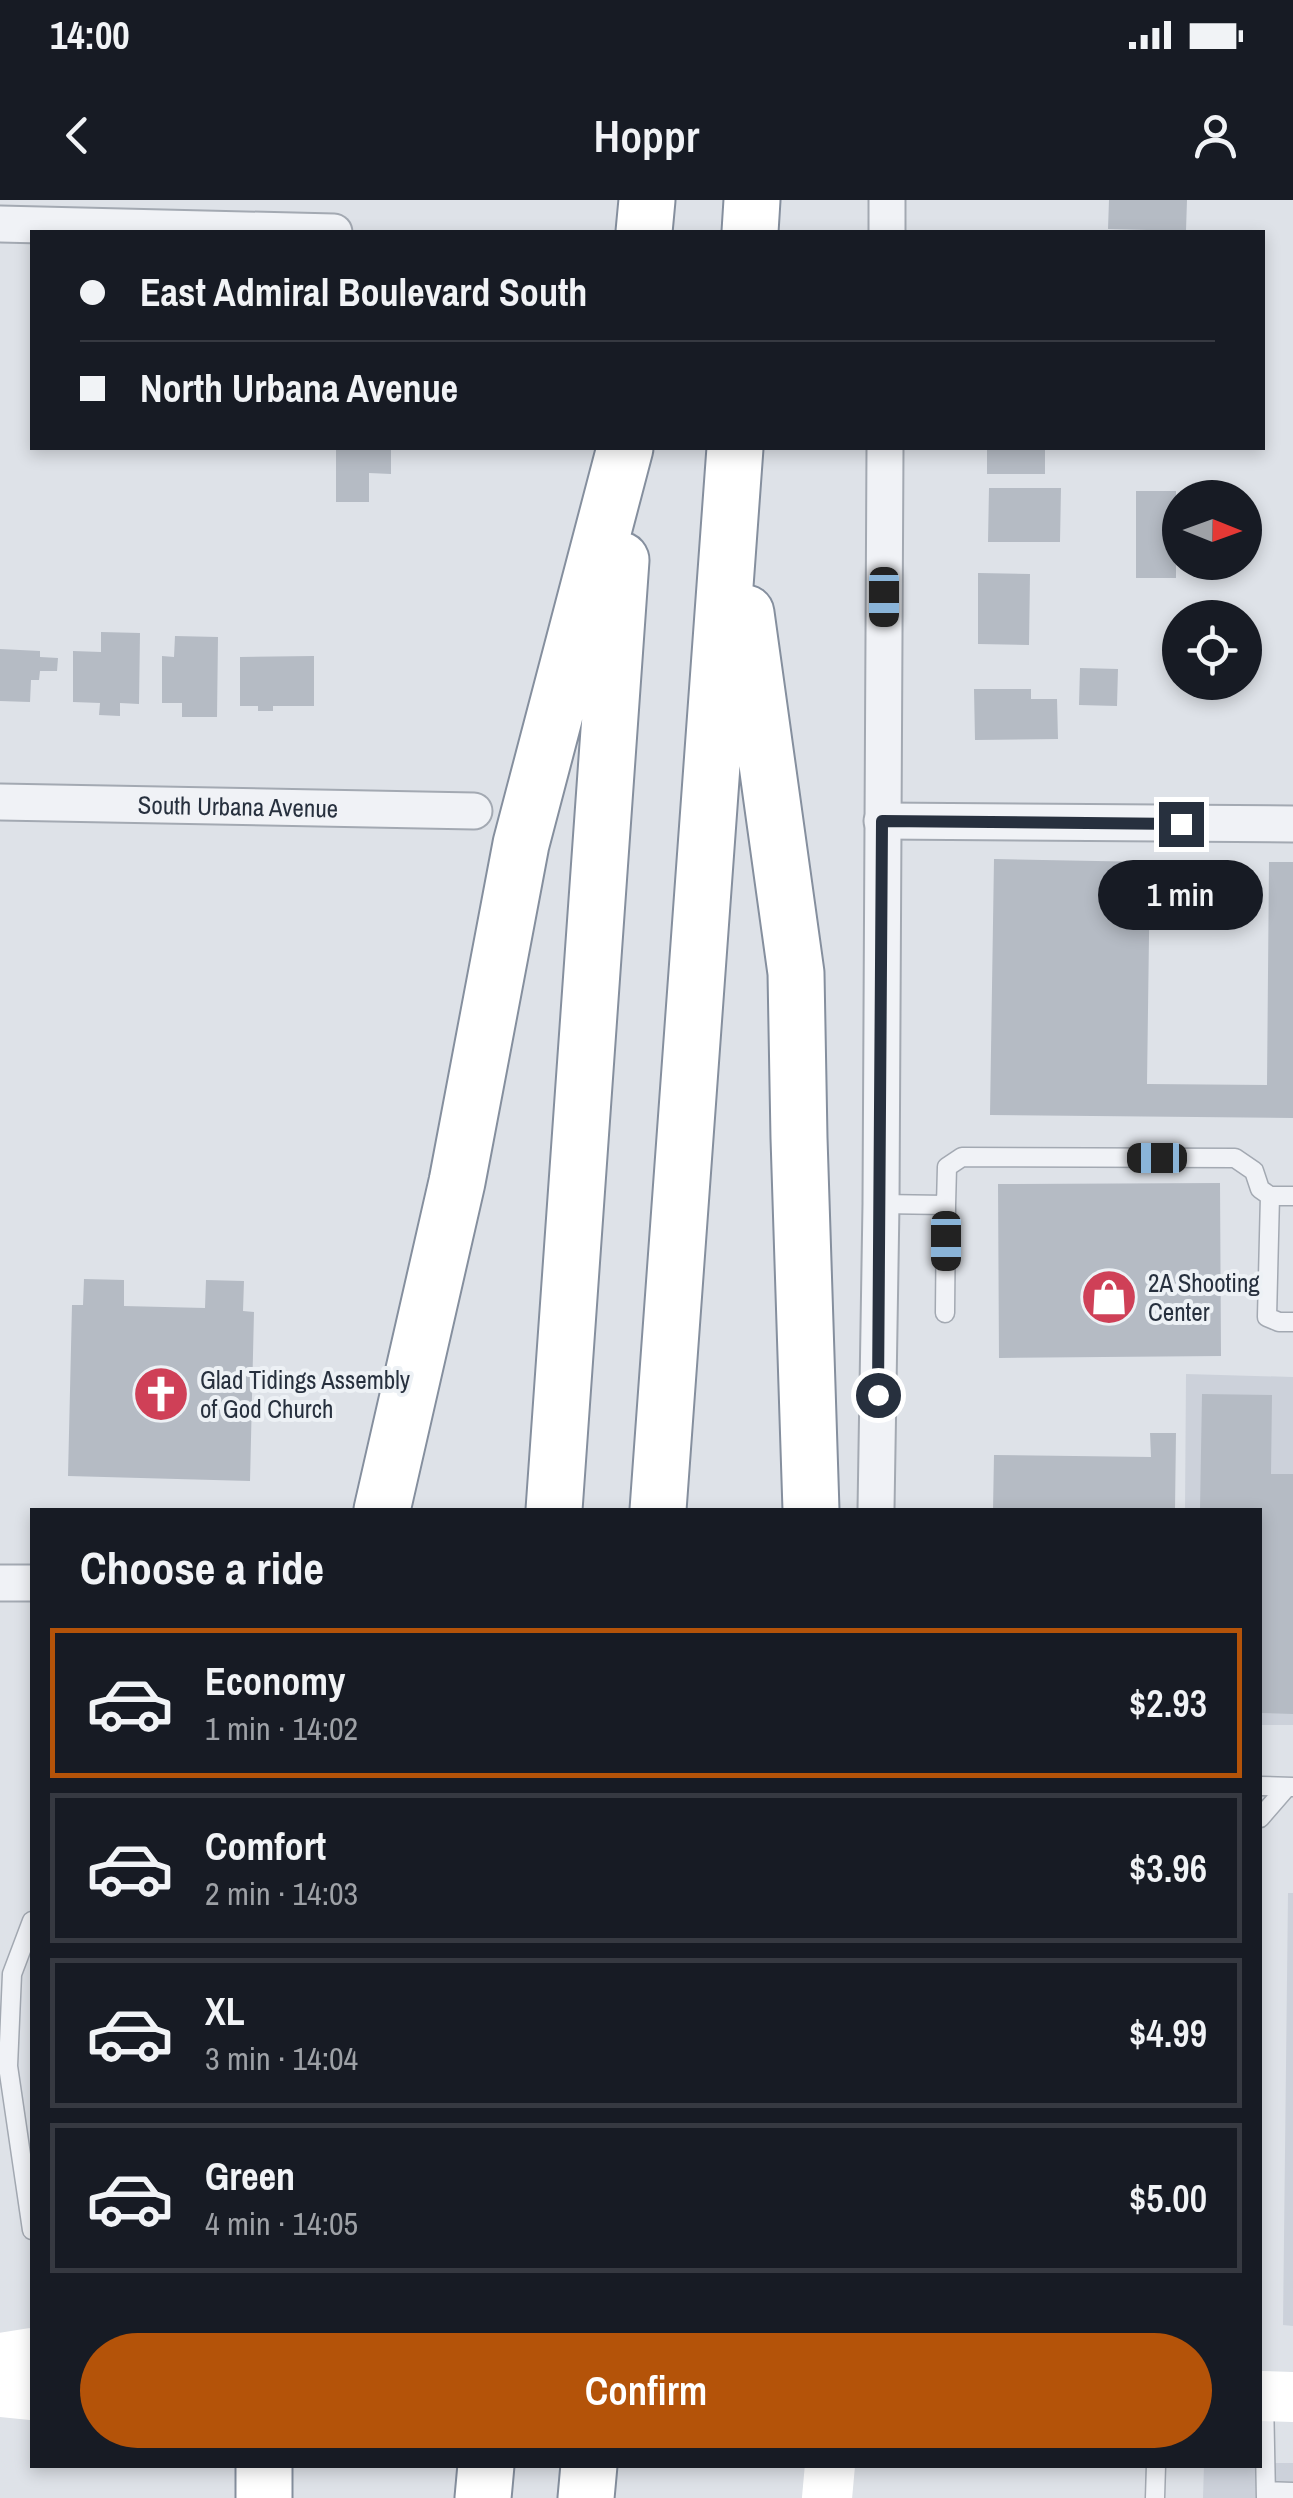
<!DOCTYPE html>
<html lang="en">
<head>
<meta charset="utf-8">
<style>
	:root { --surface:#171b24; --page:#242831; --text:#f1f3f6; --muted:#9ea1a6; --line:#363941; --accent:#b45309 }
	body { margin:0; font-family:"Archivo Narrow",sans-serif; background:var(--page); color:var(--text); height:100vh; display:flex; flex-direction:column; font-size:38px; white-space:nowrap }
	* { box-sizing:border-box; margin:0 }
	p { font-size:32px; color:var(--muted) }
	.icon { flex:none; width:55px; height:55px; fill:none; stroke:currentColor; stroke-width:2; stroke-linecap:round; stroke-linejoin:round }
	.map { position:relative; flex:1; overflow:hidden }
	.details { position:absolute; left:30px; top:1308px; width:1232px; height:960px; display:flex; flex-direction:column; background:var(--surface); border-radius:0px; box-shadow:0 5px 15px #0003 }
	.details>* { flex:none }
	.banner { position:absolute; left:30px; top:30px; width:1235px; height:220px; border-radius:0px; box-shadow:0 5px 15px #0003; display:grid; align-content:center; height:220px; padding:0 50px; background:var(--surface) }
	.needle { width:65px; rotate:91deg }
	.tools { position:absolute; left:1162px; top:280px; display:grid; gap:20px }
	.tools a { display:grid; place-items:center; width:100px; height:100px; border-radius:50%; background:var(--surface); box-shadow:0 5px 15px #0003; font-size:50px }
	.end { position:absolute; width:45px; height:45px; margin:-22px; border:12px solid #27303e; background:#fff; box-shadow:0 0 0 5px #fff }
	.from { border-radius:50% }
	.bubble { position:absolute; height:70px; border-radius:35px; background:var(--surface); box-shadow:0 5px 15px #0003; font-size:32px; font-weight:600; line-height:70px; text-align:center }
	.car { position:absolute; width:30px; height:60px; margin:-30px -15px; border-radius:12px; box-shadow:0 0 8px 2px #0007; background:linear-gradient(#222 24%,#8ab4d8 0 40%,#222 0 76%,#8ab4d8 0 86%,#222 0) }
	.banner b { display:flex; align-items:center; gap:35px; height:95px; font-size:38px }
	.banner b+b { border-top:2px solid var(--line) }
	.banner i { width:25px; height:25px; background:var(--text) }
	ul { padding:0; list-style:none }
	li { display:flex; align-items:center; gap:30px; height:150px; margin:0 20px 15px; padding:0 30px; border:5px solid var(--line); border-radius:0px }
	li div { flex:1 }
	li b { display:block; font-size:38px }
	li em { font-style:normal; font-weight:600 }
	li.on { border-color:var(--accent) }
	li>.icon { width:90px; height:90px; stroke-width:1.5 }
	h2 { padding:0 50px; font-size:45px; line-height:120px }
	.action { display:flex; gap:20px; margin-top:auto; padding:20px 50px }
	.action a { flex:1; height:115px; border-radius:60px; background:var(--accent); color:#fff; font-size:40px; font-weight:600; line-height:115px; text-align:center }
	.status { display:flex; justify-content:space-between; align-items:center; height:70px; padding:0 50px; background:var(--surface); direction:ltr }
	.status svg { height:28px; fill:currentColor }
	header { display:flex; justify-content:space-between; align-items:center; height:130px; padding:0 50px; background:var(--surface); font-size:45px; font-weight:600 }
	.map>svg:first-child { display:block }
</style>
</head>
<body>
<div class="status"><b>14:00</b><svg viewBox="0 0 49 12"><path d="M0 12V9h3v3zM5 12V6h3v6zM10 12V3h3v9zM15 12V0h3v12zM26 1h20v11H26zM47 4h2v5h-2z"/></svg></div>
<header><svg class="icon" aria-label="back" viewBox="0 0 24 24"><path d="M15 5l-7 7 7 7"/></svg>Hoppr<svg class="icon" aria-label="person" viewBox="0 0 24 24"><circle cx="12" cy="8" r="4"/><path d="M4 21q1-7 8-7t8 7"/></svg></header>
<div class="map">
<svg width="1293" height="2298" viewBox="0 0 1293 2298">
	<rect width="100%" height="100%" fill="#dee2e8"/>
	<path fill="#ccd1da" d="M 1186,1174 L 1293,1177 L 1293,1525 L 1260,1525 L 1260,1310 L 1185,1310 Z
		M 1288,1693 L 1293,1693 L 1293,2126 L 1283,2125 Z
		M 1260,2263 L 1293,2263 L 1293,2298 L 1203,2298 L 1204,2265 L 1260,2265 Z"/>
	<path fill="#b5bbc4" d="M 1109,0 L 1187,0 L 1186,31 L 1108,29 Z
		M 336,248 L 391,248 L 391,274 L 369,273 L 369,302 L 336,302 Z
		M 987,248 L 1045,248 L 1045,274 L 987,274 Z
		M 989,288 L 1061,288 L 1060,342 L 988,342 Z
		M 1136,291 L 1176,291 L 1176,378 L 1136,378 Z
		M 978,373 L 1030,374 L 1029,445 L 978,444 Z
		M 101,432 L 140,433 L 139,504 L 120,503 L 120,516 L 99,515 L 100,503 L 73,502 L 73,451 L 101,452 Z
		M 175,436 L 218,437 L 217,517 L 182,517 L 182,503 L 162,503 L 162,456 L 174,457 Z
		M 0,449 L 40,451 L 40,457 L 58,458 L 57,471 L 40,471 L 39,480 L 31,480 L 30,502 L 0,501 Z
		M 314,456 L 314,506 L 273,506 L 273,511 L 258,511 L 258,506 L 240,506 L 240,457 Z
		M 1080,468 L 1118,469 L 1117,506 L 1079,505 Z
		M 974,489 L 1031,489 L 1031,499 L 1057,499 L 1058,539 L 975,540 Z
		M 994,659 L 1150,662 L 1147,884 L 1267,885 L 1269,662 L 1293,662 L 1293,918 L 990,915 Z
		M 1220,983 L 1221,1156 L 999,1158 L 998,984 Z
		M 84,1079 L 124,1080 L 124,1106 L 205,1108 L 206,1080 L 244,1081 L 243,1111 L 254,1112 L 250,1281 L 68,1276 L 72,1105 L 83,1105 Z
		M 1202,1194 L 1272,1195 L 1271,1274 L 1293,1274 L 1293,1514 L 1260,1513 L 1260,1310 L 1200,1310 Z
		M 1150,1233 L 1176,1233 L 1175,1310 L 993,1310 L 994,1255 L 1151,1257 Z"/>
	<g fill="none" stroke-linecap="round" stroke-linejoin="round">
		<g stroke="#a3a9b2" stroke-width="21">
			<path id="service" d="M 1270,996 L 1267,1117 L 1279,1122 L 1293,1122
				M 881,1004 L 946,1005 L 947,967 L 962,957 L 1235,958 L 1254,971 L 1260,989 L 1270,996 L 1293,996
				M 945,1113 L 946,1005
				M 1260,1586 L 1293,1587
				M 1260,1618 L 1287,1587
				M 32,1721 L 12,1774 L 8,1866 L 32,2030
				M 1264,2197 L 1266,2298
				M 1266,2291 L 1293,2292
				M 1155,2298 L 1156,2265"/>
		</g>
		<g stroke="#a3a9b2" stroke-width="39">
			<g id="minor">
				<path d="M 0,24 L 334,32"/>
				<path d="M 887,32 L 887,0"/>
				<path id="s1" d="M 0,602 L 474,611"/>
				<path d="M 882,621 L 1293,624"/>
				<path d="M 876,1310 L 881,1004 L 885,248"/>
				<path d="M 0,1383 L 32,1383"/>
			</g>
		</g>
		<g stroke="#858f9e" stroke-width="59">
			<path id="motorway" d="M 644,32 L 647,0
				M 750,32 L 752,0
				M 746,413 L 796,773 L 799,938 L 811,1310
				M 382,1310 L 457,982 L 521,644 L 625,248
				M 554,1310 L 621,360
				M 658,1310 L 735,248
				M 264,2298 L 264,2265
				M 483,2298 L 486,2265
				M 586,2298 L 589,2265"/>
		</g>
		<use href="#service" stroke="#f0f2f6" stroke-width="18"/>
		<use href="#minor" stroke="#f0f2f6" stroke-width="35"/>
		<path stroke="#fff" stroke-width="50" d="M 0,2158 L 32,2153
			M 0,2192 L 32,2195
			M 1260,2196 L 1293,2197
			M 827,2298 L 830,2265"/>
		<use href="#motorway" stroke="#fff" stroke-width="55"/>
	</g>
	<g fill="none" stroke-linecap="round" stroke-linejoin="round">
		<path stroke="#27303e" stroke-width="12" d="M 878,1195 L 882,621 L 1181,624"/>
	</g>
	<defs>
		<g id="shop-disc" transform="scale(2.875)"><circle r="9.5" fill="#cf4057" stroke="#edf1f5"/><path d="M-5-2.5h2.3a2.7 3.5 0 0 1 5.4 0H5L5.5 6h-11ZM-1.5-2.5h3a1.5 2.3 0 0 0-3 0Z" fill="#fff"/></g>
		<g id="church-disc" transform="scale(2.875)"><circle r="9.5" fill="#cf4057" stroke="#edf1f5"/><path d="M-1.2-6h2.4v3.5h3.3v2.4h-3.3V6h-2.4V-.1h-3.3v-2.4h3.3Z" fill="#fff"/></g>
	</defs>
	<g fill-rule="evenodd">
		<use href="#shop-disc" x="1109" y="1097"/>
		<use href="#church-disc" x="161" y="1194"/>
	</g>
	<g text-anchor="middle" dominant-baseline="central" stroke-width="8" stroke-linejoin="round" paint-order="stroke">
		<g font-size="25" fill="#27303e" stroke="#edf1f5">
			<text stroke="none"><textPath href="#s1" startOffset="238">South Urbana Avenue</textPath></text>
		</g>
		<g font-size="25" fill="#27303e" stroke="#edf1f5" text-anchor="start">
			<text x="1148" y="1083">2A Shooting<tspan x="1148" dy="29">Center</tspan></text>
			<text x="200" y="1180">Glad Tidings Assembly<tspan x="200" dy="29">of God Church</tspan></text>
		</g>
	</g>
</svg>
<div class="tools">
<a><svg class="needle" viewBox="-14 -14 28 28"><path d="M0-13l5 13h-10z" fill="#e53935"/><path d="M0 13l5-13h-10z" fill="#9ea1a6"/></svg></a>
<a><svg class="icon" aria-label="locate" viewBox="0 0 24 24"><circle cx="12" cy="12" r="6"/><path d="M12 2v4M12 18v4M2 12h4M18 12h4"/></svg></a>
</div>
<i class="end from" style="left:878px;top:1195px"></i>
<i class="end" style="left:1181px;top:624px"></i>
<div class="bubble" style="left:1098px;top:660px;width:165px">1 min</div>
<i class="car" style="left:884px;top:397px;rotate:180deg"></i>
<i class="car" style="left:1157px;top:958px;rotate:270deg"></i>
<i class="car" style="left:946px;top:1041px;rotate:180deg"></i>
<div class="banner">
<b><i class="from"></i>East Admiral Boulevard South</b>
<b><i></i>North Urbana Avenue</b>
</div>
<section class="details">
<h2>Choose a ride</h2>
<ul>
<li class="on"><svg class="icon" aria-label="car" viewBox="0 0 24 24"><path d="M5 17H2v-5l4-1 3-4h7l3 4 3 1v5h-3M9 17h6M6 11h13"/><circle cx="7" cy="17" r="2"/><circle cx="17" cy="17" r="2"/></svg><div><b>Economy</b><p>1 min · 14:02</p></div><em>$2.93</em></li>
<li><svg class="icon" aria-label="car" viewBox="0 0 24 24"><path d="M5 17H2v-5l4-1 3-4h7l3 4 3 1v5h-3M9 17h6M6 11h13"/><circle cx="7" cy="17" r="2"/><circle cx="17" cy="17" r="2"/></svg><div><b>Comfort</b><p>2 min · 14:03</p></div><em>$3.96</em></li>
<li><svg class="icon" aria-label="car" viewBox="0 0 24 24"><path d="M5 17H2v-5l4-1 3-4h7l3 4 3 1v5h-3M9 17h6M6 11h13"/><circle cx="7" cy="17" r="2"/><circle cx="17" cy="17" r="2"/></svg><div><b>XL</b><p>3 min · 14:04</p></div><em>$4.99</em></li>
<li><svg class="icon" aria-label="car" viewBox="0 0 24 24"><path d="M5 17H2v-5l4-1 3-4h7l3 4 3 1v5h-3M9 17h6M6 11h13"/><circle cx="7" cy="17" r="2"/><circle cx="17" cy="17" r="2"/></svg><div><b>Green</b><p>4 min · 14:05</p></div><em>$5.00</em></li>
</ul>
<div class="action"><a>Confirm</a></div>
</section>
</div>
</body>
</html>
